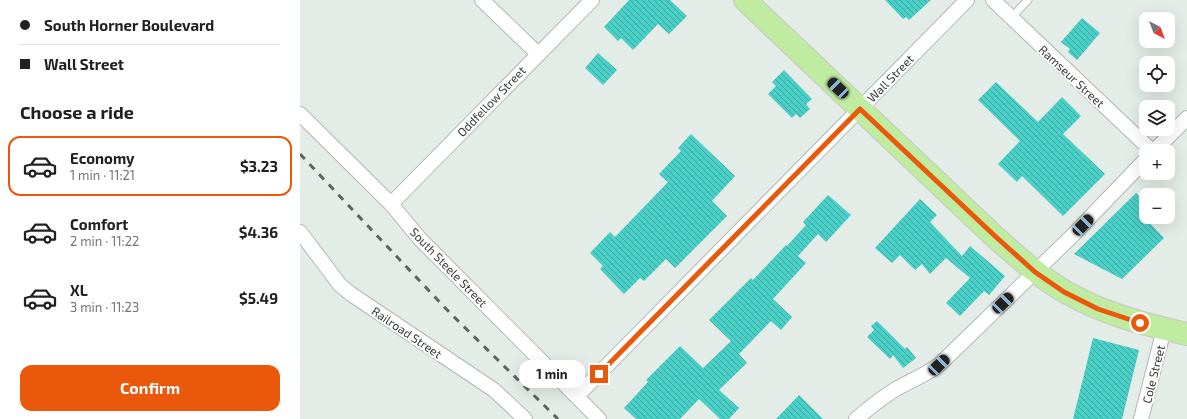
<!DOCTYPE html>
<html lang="en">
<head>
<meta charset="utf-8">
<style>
	:root { --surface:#fff; --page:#f2f2f2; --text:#202124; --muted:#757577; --line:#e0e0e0; --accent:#ea580c }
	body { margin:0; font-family:"Exo 2",sans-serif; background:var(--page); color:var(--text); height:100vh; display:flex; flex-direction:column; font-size:15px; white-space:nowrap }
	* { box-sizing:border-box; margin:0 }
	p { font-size:13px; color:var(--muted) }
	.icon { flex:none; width:22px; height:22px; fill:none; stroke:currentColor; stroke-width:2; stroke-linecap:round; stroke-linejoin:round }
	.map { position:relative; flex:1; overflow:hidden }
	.details { display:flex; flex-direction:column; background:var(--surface); width:300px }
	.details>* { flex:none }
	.top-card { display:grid; align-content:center; height:88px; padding:0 20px; background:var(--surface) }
	.needle { width:26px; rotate:139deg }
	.buttons { position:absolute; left:839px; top:12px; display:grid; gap:8px }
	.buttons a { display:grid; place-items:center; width:36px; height:36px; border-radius:8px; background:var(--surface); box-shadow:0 4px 16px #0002; font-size:20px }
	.end { position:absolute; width:18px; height:18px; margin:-9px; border:5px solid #ea580c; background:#fff; box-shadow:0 0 0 2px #fff }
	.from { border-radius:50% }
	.bubble { position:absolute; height:28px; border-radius:12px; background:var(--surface); box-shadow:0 4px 16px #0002; font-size:13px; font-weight:700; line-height:28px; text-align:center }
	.car { position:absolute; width:12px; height:24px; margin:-12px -6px; border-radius:5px; box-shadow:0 0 3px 1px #0007; background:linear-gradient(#222 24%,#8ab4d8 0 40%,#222 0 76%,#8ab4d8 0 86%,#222 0) }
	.top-card b { display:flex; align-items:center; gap:14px; height:38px; font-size:15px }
	.top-card b+b { border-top:1px solid var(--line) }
	.top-card i { width:10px; height:10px; background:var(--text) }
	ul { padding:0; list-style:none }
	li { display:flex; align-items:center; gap:12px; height:60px; margin:0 8px 6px; padding:0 12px; border:2px solid transparent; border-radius:12px }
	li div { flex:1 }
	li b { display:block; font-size:15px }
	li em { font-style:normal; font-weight:700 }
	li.current { border-color:var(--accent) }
	li>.icon { width:36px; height:36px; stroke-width:1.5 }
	h2 { padding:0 20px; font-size:18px; line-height:48px }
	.primary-button { display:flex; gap:8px; margin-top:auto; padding:8px 20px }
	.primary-button a { flex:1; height:46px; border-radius:12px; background:var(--accent); color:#fff; font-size:16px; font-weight:700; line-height:46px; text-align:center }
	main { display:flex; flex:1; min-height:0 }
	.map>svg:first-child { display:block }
</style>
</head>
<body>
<main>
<section class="details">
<div class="top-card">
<b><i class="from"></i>South Horner Boulevard</b>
<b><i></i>Wall Street</b>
</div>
<h2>Choose a ride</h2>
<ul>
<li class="current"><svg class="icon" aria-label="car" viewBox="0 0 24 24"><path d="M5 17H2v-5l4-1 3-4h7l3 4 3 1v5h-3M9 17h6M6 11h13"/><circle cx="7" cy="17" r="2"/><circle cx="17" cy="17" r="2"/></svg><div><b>Economy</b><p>1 min · 11:21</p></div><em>$3.23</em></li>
<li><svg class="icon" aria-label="car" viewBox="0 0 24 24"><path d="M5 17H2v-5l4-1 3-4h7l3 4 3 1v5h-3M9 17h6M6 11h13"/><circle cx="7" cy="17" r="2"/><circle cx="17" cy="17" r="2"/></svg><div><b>Comfort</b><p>2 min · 11:22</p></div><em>$4.36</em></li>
<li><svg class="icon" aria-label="car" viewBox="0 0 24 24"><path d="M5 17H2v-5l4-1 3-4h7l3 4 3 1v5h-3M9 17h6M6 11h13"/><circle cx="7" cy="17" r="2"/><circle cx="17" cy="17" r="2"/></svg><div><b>XL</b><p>3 min · 11:23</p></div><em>$5.49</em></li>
</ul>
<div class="primary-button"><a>Confirm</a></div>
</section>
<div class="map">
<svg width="887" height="419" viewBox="0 0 887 419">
	<defs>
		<pattern id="building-back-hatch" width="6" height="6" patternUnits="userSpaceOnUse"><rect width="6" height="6" fill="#4acfc6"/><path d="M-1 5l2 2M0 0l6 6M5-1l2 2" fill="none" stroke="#3ea9a2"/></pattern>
	</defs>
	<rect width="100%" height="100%" fill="#e3ece7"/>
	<path fill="url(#building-back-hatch)" d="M 329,0 L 370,0 L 387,16 L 369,34 L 358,24 L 333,50 L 321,38 L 318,41 L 304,27 Z
		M 585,0 L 631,0 L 609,20 L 606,17 L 603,19 Z
		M 782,18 L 800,33 L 777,60 L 768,52 L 770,49 L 761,42 Z
		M 298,53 L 317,70 L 303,85 L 285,68 Z
		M 484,70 L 512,99 L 506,104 L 510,109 L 500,118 L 496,114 L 492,118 L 468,94 L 476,86 L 472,82 Z
		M 696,82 L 738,122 L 762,97 L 781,116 L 763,134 L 805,174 L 763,216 L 722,176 L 717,182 L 698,164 L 720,141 L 678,100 Z
		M 391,134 L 435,176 L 412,201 L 427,216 L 375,268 L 366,259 L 344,281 L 340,278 L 324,294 L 300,269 L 303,266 L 290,253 L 310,232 L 315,237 L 368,182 L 359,174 L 381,151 L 378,148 Z
		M 836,193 L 846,203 L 839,212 L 864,238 L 822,279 L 774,254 Z
		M 528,195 L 551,215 L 526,242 L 518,234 L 498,256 L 506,263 L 473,299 L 492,317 L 481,330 L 471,321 L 439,354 L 447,363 L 419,390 L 439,408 L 429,419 L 420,419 L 399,399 L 380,419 L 336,419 L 324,408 L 348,382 L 346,380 L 380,346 L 403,368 L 431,341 L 409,320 L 451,278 L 453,280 L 486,245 L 487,246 L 506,225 L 503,222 Z
		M 620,199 L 637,215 L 630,222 L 662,256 L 670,246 L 705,276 L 689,295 L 684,291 L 660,316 L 646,303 L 670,278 L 646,258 L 630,274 L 622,264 L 615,270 L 600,255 L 592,263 L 575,248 Z
		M 577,321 L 605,349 L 607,347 L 616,358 L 603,368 L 593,355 L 590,359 L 567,337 L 574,330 L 571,326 Z
		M 793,338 L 839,350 L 822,419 L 773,419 Z
		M 499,395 L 523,419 L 476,419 Z"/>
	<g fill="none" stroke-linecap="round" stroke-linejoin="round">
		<g stroke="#b0b8b3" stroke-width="9">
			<path id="service" d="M 711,18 L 728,0"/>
		</g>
		<g stroke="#b0b8b3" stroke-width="16">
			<path id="minor" d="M 182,0 L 237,53
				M 693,0 L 852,151
				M 0,114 L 91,204 L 120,239 L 299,419
				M 854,151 L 887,118
				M 91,204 L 292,0
				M 0,232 L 40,285 L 51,294 L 194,390 L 225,419
				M 277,396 L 667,0
				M 556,419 C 569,408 581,398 596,389 C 610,381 625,375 639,365 L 772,236 L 846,159
				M 841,419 L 864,329"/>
		</g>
		<g stroke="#c7c8c7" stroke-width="24">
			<path id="primary" d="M 445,0 L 695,237 C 708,248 721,261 735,271 C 779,307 833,322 887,334"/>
		</g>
		<use href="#service" stroke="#fff" stroke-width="7"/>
		<use href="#minor" stroke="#fff" stroke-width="14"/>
		<use href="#primary" stroke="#bfeca0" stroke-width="22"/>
		<path stroke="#5f6461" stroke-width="3" stroke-dasharray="7 7" stroke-linecap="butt" d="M 0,154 L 150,313 L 258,419"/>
	</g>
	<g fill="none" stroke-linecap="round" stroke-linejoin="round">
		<path stroke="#ea580c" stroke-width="5" d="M 299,374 L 560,109 L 696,237 L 735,272 L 764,292 L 798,309 L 840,323"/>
	</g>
	<g text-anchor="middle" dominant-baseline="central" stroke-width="4" stroke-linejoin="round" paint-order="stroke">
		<g font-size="12" fill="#363937" stroke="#fff">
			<text transform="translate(772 76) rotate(43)">Ramseur Street</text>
			<text transform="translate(590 78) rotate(-46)">Wall Street</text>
			<text transform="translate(191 101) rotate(-46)">Oddfellow Street</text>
			<text transform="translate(149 267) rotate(46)">South Steele Street</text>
			<text transform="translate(107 332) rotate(34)">Railroad Street</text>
			<text transform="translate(853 374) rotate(-76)">Cole Street</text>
		</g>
	</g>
</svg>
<div class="buttons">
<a><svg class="needle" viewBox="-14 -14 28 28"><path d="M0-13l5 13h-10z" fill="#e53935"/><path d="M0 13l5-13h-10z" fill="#757577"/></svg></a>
<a><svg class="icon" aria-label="locate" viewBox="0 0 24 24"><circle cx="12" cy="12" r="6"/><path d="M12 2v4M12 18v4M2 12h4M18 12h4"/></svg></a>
<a><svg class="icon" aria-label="layers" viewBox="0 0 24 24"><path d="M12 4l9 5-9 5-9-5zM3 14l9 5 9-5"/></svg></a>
<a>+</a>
<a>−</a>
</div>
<i class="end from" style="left:840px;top:323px"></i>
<i class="end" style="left:299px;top:374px"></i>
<div class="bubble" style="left:219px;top:360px;width:66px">1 min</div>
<i class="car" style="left:538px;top:88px;rotate:314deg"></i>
<i class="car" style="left:783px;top:225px;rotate:44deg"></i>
<i class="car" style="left:703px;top:303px;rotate:46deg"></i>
<i class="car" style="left:639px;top:365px;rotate:46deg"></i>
</div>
</main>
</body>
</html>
